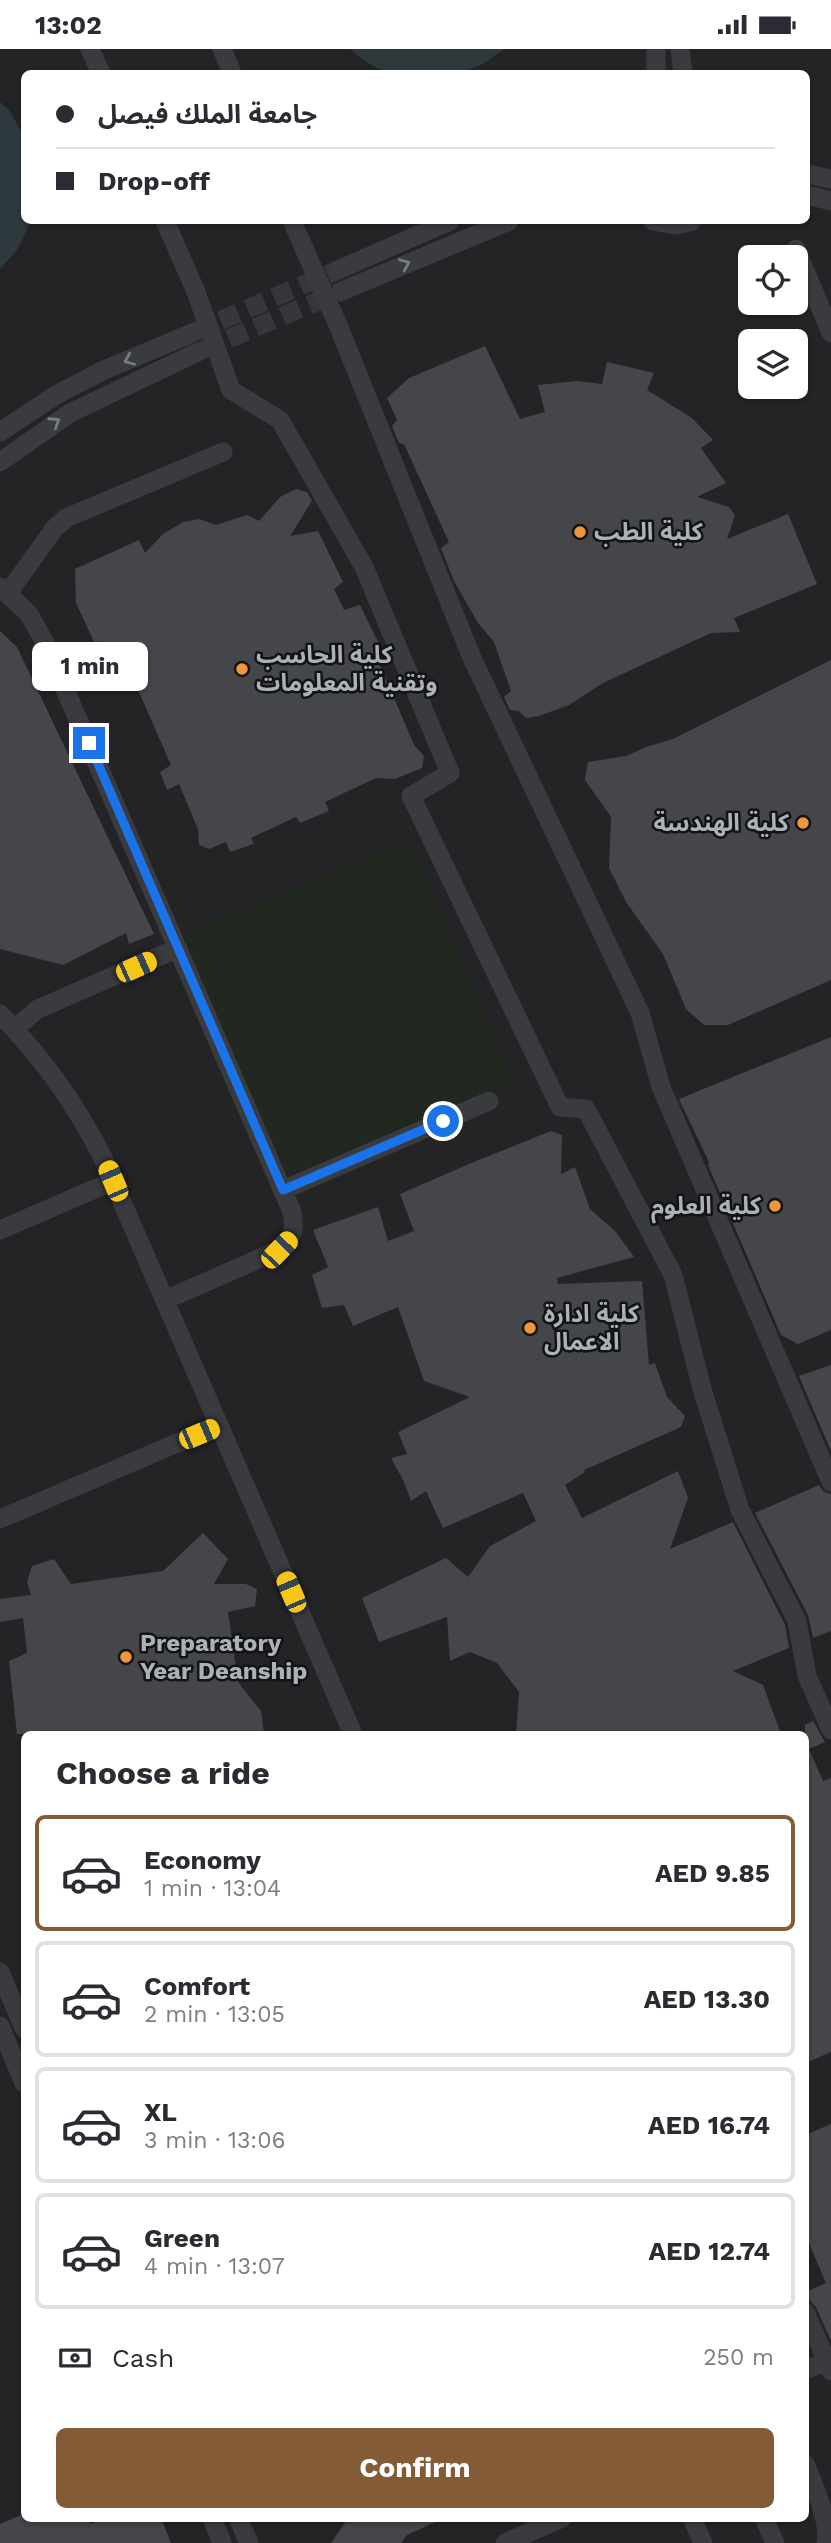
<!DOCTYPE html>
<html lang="en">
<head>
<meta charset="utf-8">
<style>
	:root { --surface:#fff; --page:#f7f7f7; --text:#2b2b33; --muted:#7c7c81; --line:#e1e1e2; --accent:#835b36 }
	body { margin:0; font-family:"Work Sans","Noto Sans Arabic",sans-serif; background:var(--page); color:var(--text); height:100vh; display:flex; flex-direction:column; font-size:26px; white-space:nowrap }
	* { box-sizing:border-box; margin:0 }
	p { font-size:23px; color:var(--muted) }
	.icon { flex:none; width:38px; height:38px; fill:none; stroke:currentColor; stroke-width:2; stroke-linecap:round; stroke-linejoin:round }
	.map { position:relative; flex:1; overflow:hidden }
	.sheet { position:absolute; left:21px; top:1682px; width:788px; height:791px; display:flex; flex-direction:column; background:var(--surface); border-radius:10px; box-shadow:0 2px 5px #0004 }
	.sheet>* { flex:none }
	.banner { position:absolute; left:21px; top:21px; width:789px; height:154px; border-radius:10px; box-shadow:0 2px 5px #0004; display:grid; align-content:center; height:154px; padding:0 35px; background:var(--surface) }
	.buttons { position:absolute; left:738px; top:196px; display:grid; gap:14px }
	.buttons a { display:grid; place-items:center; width:70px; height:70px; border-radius:10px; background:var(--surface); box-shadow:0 2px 5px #0004; font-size:35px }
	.end { position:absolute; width:32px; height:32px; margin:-16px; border:9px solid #1a73e8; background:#fff; box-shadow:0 0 0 4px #fff }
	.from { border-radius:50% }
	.bubble { position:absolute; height:49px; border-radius:10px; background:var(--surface); box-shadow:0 2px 5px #0004; font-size:23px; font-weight:700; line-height:49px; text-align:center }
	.car { position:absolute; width:21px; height:42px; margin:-21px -10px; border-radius:9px; box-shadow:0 0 5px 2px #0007; background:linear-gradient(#f5c518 24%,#345 0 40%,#f5c518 0 76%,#345 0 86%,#f5c518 0) }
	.banner b { display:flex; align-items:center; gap:24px; height:66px; font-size:26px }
	.banner b+b { border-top:2px solid var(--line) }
	.banner i { width:18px; height:18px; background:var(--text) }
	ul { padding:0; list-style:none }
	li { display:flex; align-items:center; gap:21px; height:116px; margin:0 14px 10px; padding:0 21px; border:4px solid var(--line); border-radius:10px }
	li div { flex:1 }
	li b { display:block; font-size:26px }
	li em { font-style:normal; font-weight:700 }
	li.selected { border-color:var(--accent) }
	li>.icon { width:63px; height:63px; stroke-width:1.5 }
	h2 { padding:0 35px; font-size:32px; line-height:84px }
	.pay { display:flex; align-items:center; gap:18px; height:77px; padding:0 35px; font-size:26px }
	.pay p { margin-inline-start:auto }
	.primary-button { display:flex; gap:14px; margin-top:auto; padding:14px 35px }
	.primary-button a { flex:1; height:80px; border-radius:10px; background:var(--accent); color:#fff; font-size:28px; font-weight:700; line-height:80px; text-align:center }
	.status { display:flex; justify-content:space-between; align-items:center; height:49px; padding:0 35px; background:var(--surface); direction:ltr }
	.status svg { height:19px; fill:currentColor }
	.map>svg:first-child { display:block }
</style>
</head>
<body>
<div class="status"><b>13:02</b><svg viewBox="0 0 49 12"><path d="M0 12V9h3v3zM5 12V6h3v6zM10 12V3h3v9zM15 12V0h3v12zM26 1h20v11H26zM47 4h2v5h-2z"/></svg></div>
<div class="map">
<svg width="831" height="2494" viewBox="0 0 831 2494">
	<rect width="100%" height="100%" fill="#18181a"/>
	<path fill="#242427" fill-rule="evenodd" d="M 0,0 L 831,0 L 831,2494 L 0,2494 ZM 24,24 L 807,24 L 807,172 L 24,172 ZM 751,208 L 796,208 L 796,254 L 751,254 ZM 751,292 L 796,292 L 796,338 L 751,338 ZM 24,1685 L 805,1685 L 805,2469 L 24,2469 Z"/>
	<path fill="#202820" d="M 409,790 L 513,1030 L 287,1127 L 183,886 Z"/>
	<path fill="#2e393e" d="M 350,0 L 505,0 L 482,15 L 461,24 L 393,24 C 376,21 363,11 350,0 Z
		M 0,53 L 9,61 L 24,87 L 24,172 L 31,172 L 17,201 L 0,220 Z"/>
	<path fill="#44464a" d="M 485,297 L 520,370 L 545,363 L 538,336 L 577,332 L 602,335 L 607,313 L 654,324 L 647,341 L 692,369 L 713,391 L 701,399 L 726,434 L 697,448 L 729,458 L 735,466 L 727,490 L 788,465 L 817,535 L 734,569 L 740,583 L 711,584 L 603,634 L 569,656 L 539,667 L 526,669 L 519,662 L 510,661 L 504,648 L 511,642 L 494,593 L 478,574 L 454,532 L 441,499 L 449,493 L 404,395 L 399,394 L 392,377 L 397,371 L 387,349 L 409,329 Z
		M 296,440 L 307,443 L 312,452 L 290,487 L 318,482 L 343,533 L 334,540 L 344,561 L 360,556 L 379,595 L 372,597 L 414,696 L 424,707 L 422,719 L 395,730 L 376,729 L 325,753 L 329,762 L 300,774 L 296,768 L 251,789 L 254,795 L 230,803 L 226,793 L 209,800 L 199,796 L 198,780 L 179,735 L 167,741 L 160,723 L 171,716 L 135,634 L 121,635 L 102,592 L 95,595 L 76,554 L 75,520 L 139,491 L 145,504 L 163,485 L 183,473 L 199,470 L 216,476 L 247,466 L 259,472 L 280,448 Z
		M 0,582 L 17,598 L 154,885 L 129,895 L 126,884 L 63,916 L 0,900 Z
		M 831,611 L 831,931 L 728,976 L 704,976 L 686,960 L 663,905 L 626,853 L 609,819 L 611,768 L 585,731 L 588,713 L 626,707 L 646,698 L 673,690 Z
		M 831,988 L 831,1281 L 798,1295 L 781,1286 L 708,1116 L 709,1113 L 679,1050 Z
		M 551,1082 L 562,1086 L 561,1125 L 575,1118 L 590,1160 L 616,1183 L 634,1208 L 557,1229 L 558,1235 L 642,1232 L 649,1316 L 655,1314 L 667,1348 L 685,1367 L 681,1378 L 584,1421 L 585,1423 L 565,1436 L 582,1469 L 678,1422 L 688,1449 L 670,1500 L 733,1473 L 785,1576 L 789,1599 L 733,1622 L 763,1636 L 781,1685 L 516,1685 L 519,1643 L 497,1614 L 470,1603 L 450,1612 L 447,1568 L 379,1593 L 362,1549 L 446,1509 L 468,1528 L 490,1497 L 536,1472 L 523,1444 L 443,1479 L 426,1442 L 411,1452 L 404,1433 L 391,1409 L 407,1405 L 398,1383 L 470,1348 L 424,1332 L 398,1258 L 353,1277 L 344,1256 L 322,1259 L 312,1226 L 328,1218 L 313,1181 L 378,1158 L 388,1192 L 414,1182 L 400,1145 L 476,1112 Z
		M 831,1316 L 831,1402 L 799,1327 Z
		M 819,1436 L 824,1443 L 831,1445 L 831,1582 L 813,1589 L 808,1566 L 755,1464 Z
		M 203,1484 L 228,1510 L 214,1535 L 246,1535 L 257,1540 L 255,1557 L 228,1563 L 238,1633 L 261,1662 L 264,1685 L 17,1685 L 9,1612 L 27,1604 L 23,1569 L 0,1573 L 0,1550 L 31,1546 L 27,1533 L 32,1517 L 54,1510 L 71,1535 L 163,1522 Z
		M 813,1672 L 825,1693 L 809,1700 L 823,1732 L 831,1729 L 831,2003 L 805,2014 L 805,1676 Z
		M 831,2075 L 831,2292 L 816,2258 L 810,2252 L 806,2243 L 826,2234 L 805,2185 L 805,2086 Z
		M 24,2465 L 24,2469 L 88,2469 L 90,2475 L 103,2469 L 161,2469 L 171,2494 L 0,2494 L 0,2475 Z
		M 348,2469 L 444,2469 L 407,2486 L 401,2494 L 331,2494 Z"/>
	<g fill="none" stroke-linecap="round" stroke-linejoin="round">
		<path stroke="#35373a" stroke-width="19" stroke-dasharray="19 10" stroke-linecap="butt" d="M 194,283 L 338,221
			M 202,301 L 342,242"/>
		<path stroke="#393b3f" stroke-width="19" d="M 90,0 L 101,24
			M 222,0 L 232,24
			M 656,0 L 656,24
			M 680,0 L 683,24
			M 807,125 L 831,130
			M 807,146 L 831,152
			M 165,172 L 196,243 L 231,341 L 280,371 L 364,518 L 450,724 L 411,747 L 560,1058 L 586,1060 L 673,1226 L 702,1340 L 740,1461 L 797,1572 L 807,1627 L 831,1681
			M 292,172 L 338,276 L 472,609 L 640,964 L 661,1038 L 831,1433
			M 653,172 L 676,176 L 692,172
			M 796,200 L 831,284
			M 338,221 L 450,172
			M 342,242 L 509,172
			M 0,383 L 56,346 L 102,322 L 192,284
			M 0,413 L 70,364 L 198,303
			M 0,538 L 29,565 L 44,592 L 292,1163 C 296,1182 292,1188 279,1201 L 165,1251
			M 8,544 L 54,480 L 66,469 L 223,403
			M 0,965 C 44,1011 74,1052 103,1109 L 353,1685
			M 14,980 L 38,960 L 178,899
			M 283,1141 L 489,1052
			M 0,1181 L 113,1132
			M 0,1470 L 219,1376
			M 0,1923 L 24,1979
			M 0,1977 L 24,2034
			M 805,2263 L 831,2322
			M 805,2321 L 827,2312
			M 805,2415 C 813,2433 831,2476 826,2494
			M 212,2469 L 222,2494
			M 238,2469 L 249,2494
			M 692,2469 L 703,2494
			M 764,2469 L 775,2494
			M 505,2494 L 562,2469"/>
	</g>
	<defs><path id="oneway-chevron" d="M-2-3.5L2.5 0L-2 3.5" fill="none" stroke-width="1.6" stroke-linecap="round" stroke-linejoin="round" transform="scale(1.75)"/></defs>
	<g stroke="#777c82">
		<use href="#oneway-chevron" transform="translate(405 215) rotate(-23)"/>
		<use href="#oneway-chevron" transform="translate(129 311) rotate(157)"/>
		<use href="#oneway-chevron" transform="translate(55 373) rotate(-33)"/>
	</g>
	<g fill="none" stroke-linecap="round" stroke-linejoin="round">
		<path stroke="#1a73e8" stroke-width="9" d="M 89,694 L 283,1141 L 443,1072"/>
	</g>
	<g fill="#ef953a" stroke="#131315" stroke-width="2.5">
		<circle cx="580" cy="483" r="7"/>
		<circle cx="242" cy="620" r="7"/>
		<circle cx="803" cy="774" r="7"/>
		<circle cx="775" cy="1157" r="7"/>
		<circle cx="530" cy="1279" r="7"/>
		<circle cx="126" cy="1608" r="7"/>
	</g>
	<g text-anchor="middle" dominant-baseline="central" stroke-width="5" stroke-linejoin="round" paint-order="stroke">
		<g font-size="24" font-weight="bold" fill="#aab1b9" stroke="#131315" text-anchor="start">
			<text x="594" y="483">كلية الطب</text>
			<text x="256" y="606">كلية الحاسب<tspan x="256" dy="28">وتقنية المعلومات</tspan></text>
			<text x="789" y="774" text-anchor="end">كلية الهندسة</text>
			<text x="761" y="1157" text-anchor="end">كلية العلوم</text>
			<text x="544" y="1265">كلية ادارة<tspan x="544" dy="28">الاعمال</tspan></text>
			<text x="140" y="1594">Preparatory<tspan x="140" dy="28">Year Deanship</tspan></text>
		</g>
	</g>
</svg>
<div class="buttons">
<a><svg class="icon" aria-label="locate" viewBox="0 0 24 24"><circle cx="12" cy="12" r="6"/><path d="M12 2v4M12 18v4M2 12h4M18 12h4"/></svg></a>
<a><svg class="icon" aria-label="layers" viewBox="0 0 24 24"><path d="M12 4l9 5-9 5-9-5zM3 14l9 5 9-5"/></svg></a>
</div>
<i class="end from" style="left:443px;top:1072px"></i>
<i class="end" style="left:89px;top:694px"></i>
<div class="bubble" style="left:32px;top:593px;width:116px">1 min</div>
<i class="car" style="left:136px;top:918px;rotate:66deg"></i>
<i class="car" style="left:113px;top:1132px;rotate:337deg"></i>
<i class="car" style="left:279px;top:1201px;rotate:44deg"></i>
<i class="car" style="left:199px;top:1385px;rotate:67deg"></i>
<i class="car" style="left:291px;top:1543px;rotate:337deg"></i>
<div class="banner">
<b><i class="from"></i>جامعة الملك فيصل</b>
<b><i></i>Drop-off</b>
</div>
<section class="sheet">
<h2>Choose a ride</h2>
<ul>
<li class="selected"><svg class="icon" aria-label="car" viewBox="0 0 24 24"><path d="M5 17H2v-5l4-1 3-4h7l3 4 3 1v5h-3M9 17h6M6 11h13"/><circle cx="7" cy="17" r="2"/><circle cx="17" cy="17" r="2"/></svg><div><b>Economy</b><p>1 min · 13:04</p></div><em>AED 9.85</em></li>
<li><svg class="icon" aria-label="car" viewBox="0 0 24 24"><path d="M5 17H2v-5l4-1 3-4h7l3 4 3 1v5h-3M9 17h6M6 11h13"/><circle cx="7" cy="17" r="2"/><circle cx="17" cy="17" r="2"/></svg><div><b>Comfort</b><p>2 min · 13:05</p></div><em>AED 13.30</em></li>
<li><svg class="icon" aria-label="car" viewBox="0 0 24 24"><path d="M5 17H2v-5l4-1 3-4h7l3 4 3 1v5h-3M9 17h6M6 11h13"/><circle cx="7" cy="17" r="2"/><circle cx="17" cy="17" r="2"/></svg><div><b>XL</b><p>3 min · 13:06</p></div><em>AED 16.74</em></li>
<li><svg class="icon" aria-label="car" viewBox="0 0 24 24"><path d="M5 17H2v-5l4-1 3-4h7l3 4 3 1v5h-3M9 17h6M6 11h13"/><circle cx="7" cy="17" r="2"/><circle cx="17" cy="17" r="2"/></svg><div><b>Green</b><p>4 min · 13:07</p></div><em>AED 12.74</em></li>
</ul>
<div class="pay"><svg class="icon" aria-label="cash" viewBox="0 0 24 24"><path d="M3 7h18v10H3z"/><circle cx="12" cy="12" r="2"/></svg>Cash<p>250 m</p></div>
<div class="primary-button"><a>Confirm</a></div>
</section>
</div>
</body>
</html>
